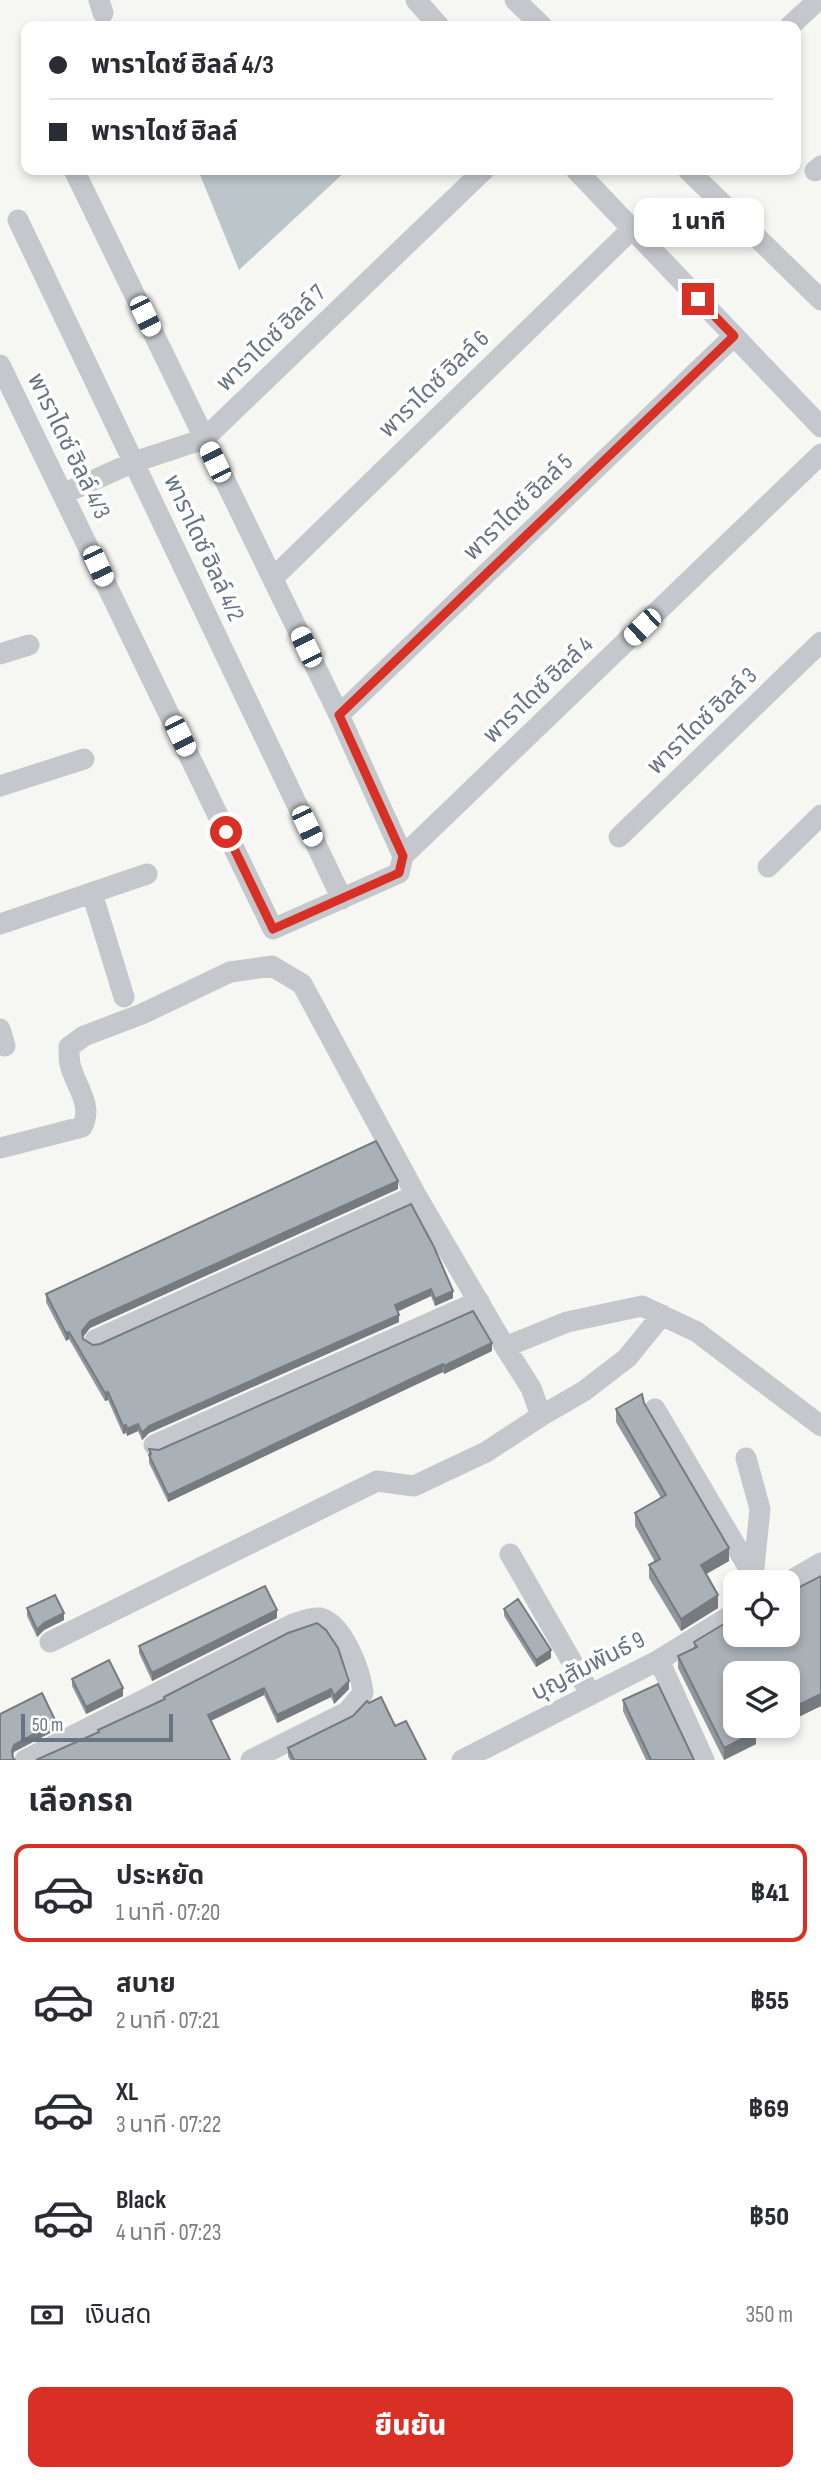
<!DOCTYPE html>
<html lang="th">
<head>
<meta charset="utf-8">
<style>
	:root { --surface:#fff; --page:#f2f2f3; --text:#2b2b33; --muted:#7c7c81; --line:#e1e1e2; --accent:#d93025 }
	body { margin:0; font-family:"Sofia Sans Condensed","Noto Sans Thai",sans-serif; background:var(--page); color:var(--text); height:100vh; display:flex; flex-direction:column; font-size:26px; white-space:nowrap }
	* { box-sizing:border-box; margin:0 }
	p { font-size:23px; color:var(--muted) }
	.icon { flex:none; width:38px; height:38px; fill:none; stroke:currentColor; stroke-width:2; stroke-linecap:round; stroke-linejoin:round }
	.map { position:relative; height:1760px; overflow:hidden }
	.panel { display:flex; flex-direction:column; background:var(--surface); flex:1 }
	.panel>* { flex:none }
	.top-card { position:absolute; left:21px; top:21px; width:780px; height:154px; border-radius:14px; box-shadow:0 4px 10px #0003; display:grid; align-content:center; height:154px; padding:0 28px; background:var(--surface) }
	.tools { position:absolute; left:723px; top:1570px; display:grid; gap:14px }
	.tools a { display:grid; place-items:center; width:77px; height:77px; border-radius:14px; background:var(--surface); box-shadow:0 4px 10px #0003; font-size:35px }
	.scale { position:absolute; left:21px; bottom:18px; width:152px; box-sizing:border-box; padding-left:7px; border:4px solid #667484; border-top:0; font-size:19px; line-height:24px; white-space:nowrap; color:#667484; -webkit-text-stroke:5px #fff; paint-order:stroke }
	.end { position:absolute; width:32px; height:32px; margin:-16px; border:9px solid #d93025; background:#fff; box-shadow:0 0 0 4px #fff }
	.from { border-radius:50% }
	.bubble { position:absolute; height:49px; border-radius:14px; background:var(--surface); box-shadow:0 4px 10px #0003; font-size:23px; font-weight:800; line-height:49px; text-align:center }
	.car { position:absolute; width:21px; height:42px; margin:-21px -10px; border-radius:9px; box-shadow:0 0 5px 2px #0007; background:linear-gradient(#fff 24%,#345 0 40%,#fff 0 76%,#345 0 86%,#fff 0) }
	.top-card b { display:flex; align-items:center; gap:24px; height:66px; font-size:26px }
	.top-card b+b { border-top:2px solid var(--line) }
	.top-card i { width:18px; height:18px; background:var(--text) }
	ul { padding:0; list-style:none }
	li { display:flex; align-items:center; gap:21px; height:98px; margin:0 14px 10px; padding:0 14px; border:4px solid transparent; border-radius:14px }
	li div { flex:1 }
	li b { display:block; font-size:26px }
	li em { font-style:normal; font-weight:800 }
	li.on { border-color:var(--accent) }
	li>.icon { width:63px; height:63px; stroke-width:1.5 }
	h2 { padding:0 28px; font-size:32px; line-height:84px }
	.pay { display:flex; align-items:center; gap:18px; height:77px; padding:0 28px; font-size:26px }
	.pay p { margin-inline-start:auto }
	.primary-button { display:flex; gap:14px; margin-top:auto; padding:14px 28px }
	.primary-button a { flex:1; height:80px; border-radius:14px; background:var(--accent); color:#fff; font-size:28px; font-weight:800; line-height:80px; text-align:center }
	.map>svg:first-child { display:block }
</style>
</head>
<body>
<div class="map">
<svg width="821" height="1760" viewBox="0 0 821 1760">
	<rect width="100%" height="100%" fill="#f6f6f3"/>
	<path fill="#bbc5ca" d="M 198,170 L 347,170 L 239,270 Z"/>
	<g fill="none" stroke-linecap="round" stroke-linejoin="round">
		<path stroke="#c4c7cb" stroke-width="21" d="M 99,0 L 103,13
			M 416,0 L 439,26
			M 515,0 L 542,26
			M 790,26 L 818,0
			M 74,170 L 339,715 L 403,856
			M 576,170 L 821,427
			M 688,170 L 821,300
			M 815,171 L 821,166
			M 18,220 L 342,899
			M 0,365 L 273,929 L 399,873 L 403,856 L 821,454
			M 63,494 L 134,462 L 204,439 L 484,170
			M 273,578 L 632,229
			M 0,654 L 29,645
			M 339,715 L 734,336
			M 0,786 L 84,759
			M 619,837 L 821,642
			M 768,867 L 821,815
			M 92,893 L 124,997
			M 0,924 L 147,874
			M 0,1029 L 5,1046
			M 0,1148 L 82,1127 C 94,1105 75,1086 70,1064 C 69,1059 69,1053 69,1047 L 84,1036 L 142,1014 L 230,972 L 272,966 L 302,984 L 416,1195 L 505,1347 L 567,1322 L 642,1306 L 697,1332 L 821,1426
			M 95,1340 L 416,1195
			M 505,1347 L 531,1388 L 541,1416
			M 655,1409 L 757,1582
			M 154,1445 L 479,1301
			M 746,1458 L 760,1509 L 753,1577
			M 510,1554 L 591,1695
			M 788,1582 L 821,1563
			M 50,1642 L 377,1481 L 414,1486 L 486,1452 L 541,1416 L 584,1391 L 627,1358 L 662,1315
			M 659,1660 L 704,1760
			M 25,1760 L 293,1624 C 302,1621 311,1617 320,1618 C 343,1623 361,1672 363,1693 L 347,1712 L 251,1760
			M 462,1760 L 659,1660 L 735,1613"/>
	</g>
	<path fill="#91979d" d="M 398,1189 L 90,1328 L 83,1337 L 83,1339 L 93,1345 L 100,1344 L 411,1204 L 453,1298 L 435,1306 L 431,1296 L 397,1311 L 399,1322 L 149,1433 L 142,1440 L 138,1431 L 127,1436 L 126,1433 L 123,1434 L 108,1400 L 105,1401 L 69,1339 L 66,1341 L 46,1302 L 46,1294 Z
		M 492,1351 L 444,1374 L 443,1372 L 407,1388 L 168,1502 L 149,1463 L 149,1449 L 159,1450 Z
		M 644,1403 L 729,1561 L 706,1574 L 718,1608 L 681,1631 L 649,1578 L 649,1565 L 655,1562 L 635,1526 L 635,1513 L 661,1498 L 616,1422 L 616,1409 Z
		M 821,1576 L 821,1706 L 788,1722 L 788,1673 L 735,1726 L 781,1726 L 756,1737 L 756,1744 L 724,1760 L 678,1668 L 678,1656 L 694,1648 L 694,1642 L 734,1622 L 788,1634 L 788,1593 Z
		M 27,1608 L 64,1620 L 44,1630 L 37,1637 L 27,1616 Z
		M 504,1609 L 551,1658 L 536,1667 L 504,1616 Z
		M 277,1618 L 152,1681 L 139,1653 L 139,1646 Z
		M 288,1633 L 349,1689 L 334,1704 L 331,1697 L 277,1723 L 264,1695 L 211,1721 L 98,1733 L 98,1730 L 164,1700 L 164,1697 Z
		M 72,1679 L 123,1696 L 86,1714 L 72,1686 Z
		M 623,1700 L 694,1760 L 646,1760 L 623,1711 Z
		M 369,1703 L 395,1726 L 426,1760 L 290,1760 L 288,1756 L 288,1748 L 353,1716 Z"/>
	<path fill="#767b7f" d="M 398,1181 L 398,1189 L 90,1328 L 82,1338 L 82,1331 L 90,1321 Z
		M 431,1289 L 431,1296 L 395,1313 L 395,1305 Z
		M 453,1291 L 453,1298 L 435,1306 L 435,1299 Z
		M 399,1315 L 399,1322 L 149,1433 L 142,1440 L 142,1433 L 149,1426 Z
		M 69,1332 L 69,1339 L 66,1341 L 66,1333 Z
		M 492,1343 L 492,1351 L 444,1374 L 444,1366 Z
		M 443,1364 L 443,1372 L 168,1502 L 168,1495 Z
		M 108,1392 L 108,1400 L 105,1401 L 105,1393 Z
		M 138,1424 L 138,1431 L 127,1436 L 127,1429 Z
		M 126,1425 L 126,1433 L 123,1434 L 123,1426 Z
		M 729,1548 L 729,1561 L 701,1577 L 701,1565 Z
		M 718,1595 L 718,1608 L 681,1631 L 681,1619 Z
		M 277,1610 L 277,1618 L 152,1681 L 152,1673 Z
		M 64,1613 L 64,1620 L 44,1630 L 37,1637 L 37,1630 L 44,1623 Z
		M 551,1650 L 551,1658 L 536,1667 L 536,1660 Z
		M 349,1681 L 349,1689 L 334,1704 L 334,1696 Z
		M 123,1688 L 123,1696 L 86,1714 L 86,1707 Z
		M 264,1688 L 264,1695 L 208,1722 L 208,1715 Z
		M 331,1689 L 331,1697 L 277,1723 L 277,1715 Z
		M 821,1694 L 821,1706 L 788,1722 L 788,1710 Z
		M 56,1722 L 56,1730 L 14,1752 L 12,1759 L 12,1751 L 14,1745 Z
		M 756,1726 L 781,1726 L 756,1737 L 756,1744 L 724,1760 L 724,1748 Z"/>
	<path fill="#a9b0b6" stroke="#767b7f" stroke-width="2" d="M 376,1141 L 398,1181 L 90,1321 L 82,1331 L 83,1339 L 93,1345 L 100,1344 L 411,1204 L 434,1247 L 453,1291 L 435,1299 L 431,1289 L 395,1305 L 399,1315 L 149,1426 L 142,1433 L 138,1424 L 127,1429 L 126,1425 L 123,1426 L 108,1392 L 105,1393 L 69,1332 L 66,1333 L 46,1294 Z
		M 473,1311 L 492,1343 L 444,1366 L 443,1364 L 407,1381 L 168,1495 L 149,1455 L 151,1454 L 149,1449 L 159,1450 Z
		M 642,1394 L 644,1403 L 729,1548 L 701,1565 L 718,1595 L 681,1619 L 649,1565 L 660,1559 L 635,1513 L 666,1495 L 616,1409 Z
		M 821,1576 L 821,1694 L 788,1710 L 788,1673 L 735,1673 L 735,1726 L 756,1726 L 753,1727 L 756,1732 L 724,1748 L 678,1656 L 697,1647 L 694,1642 L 732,1619 L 734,1622 L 735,1622 L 735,1634 L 788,1634 L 788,1599 L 790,1598 L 788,1593 Z
		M 265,1586 L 277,1610 L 152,1673 L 139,1646 Z
		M 55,1595 L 64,1613 L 44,1623 L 37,1630 L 27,1608 Z
		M 518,1599 L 551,1650 L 536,1660 L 504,1609 Z
		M 317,1623 L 326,1630 L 338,1648 L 349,1681 L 334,1696 L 331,1689 L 277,1715 L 264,1688 L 208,1715 L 230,1760 L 36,1760 L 99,1732 L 98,1730 L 165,1699 L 164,1697 L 288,1633 Z
		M 109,1660 L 123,1688 L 86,1707 L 72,1679 Z
		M 658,1684 L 694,1760 L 651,1760 L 623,1700 Z
		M 42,1693 L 56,1722 L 14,1745 L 12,1751 L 13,1758 L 15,1760 L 0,1760 L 0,1714 Z
		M 381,1697 L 395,1726 L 406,1721 L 426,1760 L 294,1760 L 288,1748 L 353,1716 L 367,1701 L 369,1703 Z"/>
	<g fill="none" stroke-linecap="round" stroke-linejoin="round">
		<path stroke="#d93025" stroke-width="9" d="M 226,832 L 273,929 L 399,873 L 403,856 L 339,715 L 734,336 L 698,299"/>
	</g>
	<g text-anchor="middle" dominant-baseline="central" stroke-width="7" stroke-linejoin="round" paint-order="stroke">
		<g font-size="24" fill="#667484" stroke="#fff">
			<text transform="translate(271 338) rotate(-44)">พาราไดซ์ ฮิลล์ 7</text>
			<text transform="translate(434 384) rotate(-44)">พาราไดซ์ ฮิลล์ 6</text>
			<text transform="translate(69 446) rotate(64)">พาราไดซ์ ฮิลล์ 4/3</text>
			<text transform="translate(518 507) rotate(-44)">พาราไดซ์ ฮิลล์ 5</text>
			<text transform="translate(204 548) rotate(65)">พาราไดซ์ ฮิลล์ 4/2</text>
			<text transform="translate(538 690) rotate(-44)">พาราไดซ์ ฮิลล์ 4</text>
			<text transform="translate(702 721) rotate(-44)">พาราไดซ์ ฮิลล์ 3</text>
			<text transform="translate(588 1666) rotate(-27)">บุญสัมพันธ์ 9</text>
		</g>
	</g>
</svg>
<div class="tools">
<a><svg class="icon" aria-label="locate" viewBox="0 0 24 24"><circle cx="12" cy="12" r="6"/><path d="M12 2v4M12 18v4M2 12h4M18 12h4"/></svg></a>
<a><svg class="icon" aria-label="layers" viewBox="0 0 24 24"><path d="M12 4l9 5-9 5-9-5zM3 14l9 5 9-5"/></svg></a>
</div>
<div class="scale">50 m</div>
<i class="end from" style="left:226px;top:832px"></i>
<i class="end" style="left:698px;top:299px"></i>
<div class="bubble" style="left:634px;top:198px;width:130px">1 นาที</div>
<i class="car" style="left:145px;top:316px;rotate:154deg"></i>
<i class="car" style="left:215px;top:462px;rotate:334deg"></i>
<i class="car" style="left:98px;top:566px;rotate:155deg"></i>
<i class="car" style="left:642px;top:627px;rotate:226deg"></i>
<i class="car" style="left:306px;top:647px;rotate:334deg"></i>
<i class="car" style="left:180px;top:736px;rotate:154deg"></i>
<i class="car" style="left:307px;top:826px;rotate:155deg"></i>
<div class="top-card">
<b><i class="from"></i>พาราไดซ์ ฮิลล์ 4/3</b>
<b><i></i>พาราไดซ์ ฮิลล์</b>
</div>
</div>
<section class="panel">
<h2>เลือกรถ</h2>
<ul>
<li class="on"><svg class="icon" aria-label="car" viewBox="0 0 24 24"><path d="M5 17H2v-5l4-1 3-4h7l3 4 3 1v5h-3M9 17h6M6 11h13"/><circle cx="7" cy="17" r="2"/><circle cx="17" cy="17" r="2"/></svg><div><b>ประหยัด</b><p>1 นาที · 07:20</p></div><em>฿41</em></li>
<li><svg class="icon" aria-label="car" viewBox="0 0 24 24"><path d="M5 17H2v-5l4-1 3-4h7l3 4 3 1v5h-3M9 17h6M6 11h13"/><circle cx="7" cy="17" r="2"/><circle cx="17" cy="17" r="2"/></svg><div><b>สบาย</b><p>2 นาที · 07:21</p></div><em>฿55</em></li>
<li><svg class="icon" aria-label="car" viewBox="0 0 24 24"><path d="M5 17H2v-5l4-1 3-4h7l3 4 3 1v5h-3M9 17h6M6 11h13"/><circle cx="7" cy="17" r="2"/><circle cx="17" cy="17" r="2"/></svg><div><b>XL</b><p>3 นาที · 07:22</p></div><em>฿69</em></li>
<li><svg class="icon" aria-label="car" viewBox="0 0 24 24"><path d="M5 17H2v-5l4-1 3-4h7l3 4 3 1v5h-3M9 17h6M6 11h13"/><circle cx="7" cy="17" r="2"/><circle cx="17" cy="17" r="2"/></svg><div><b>Black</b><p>4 นาที · 07:23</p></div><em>฿50</em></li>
</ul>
<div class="pay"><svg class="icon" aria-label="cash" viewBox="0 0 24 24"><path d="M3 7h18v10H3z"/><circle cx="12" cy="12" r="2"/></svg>เงินสด<p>350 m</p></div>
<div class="primary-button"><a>ยืนยัน</a></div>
</section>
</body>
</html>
